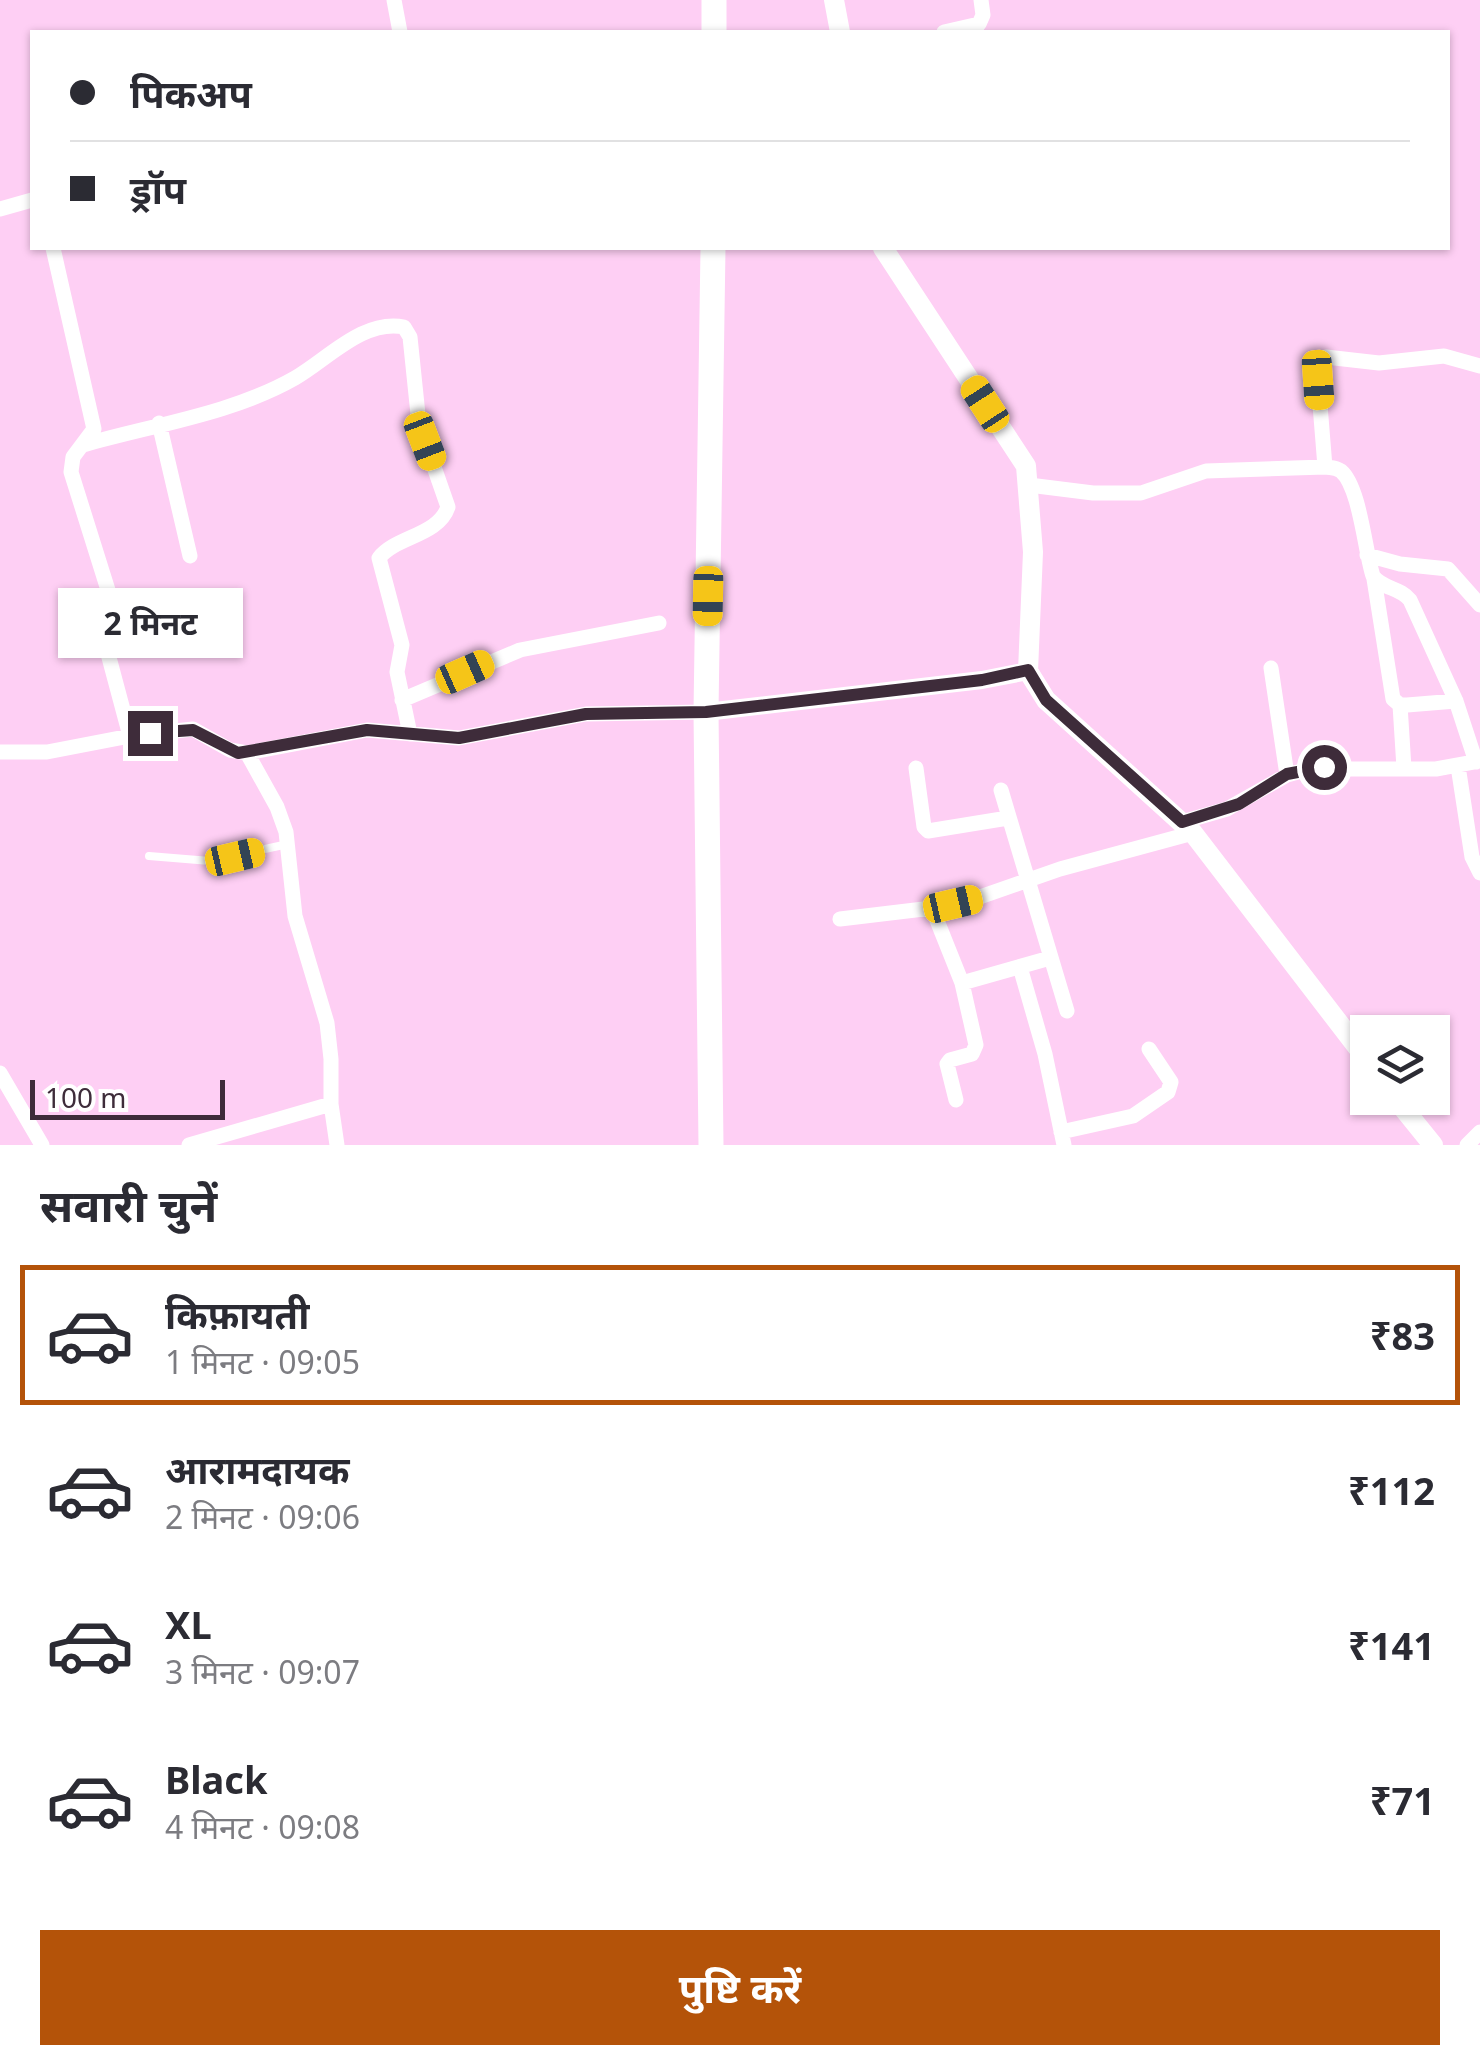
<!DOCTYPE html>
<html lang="hi">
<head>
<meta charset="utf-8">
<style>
	:root { --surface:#fff; --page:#f2f2f3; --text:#2b2b33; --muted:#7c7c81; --line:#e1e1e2; --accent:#b45309 }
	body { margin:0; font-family:"Noto Sans","Noto Sans Devanagari",sans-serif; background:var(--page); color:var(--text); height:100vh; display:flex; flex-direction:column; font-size:38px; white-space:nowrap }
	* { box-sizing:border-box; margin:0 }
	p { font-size:32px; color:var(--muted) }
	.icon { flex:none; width:55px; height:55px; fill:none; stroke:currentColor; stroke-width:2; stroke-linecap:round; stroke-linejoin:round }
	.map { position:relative; height:1145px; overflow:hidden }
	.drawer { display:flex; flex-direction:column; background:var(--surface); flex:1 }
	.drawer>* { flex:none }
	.hud { position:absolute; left:30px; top:30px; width:1420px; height:220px; border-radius:0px; box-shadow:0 2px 8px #0004; display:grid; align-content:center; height:220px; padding:0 40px; background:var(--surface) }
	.fabs { position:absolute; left:1350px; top:1015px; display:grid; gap:20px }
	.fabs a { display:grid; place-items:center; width:100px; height:100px; border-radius:0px; background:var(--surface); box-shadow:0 2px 8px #0004; font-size:50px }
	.scale { position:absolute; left:30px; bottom:25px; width:195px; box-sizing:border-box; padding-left:10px; border:5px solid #3e2c3a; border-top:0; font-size:28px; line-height:35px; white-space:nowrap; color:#3e2c3a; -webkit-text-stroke:8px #fff; paint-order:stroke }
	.end { position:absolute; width:45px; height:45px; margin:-22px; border:12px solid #3e2c3a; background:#fff; box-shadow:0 0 0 5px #fff }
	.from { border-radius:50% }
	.bubble { position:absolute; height:70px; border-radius:0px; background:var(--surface); box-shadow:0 2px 8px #0004; font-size:32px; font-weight:700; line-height:70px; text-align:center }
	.car { position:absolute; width:30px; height:60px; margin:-30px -15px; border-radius:12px; box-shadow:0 0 8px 2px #0007; background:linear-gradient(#f5c518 24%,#345 0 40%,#f5c518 0 76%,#345 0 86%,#f5c518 0) }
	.hud b { display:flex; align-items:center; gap:35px; height:95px; font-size:38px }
	.hud b+b { border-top:2px solid var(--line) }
	.hud i { width:25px; height:25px; background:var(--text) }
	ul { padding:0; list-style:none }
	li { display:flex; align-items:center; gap:30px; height:140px; margin:0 20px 15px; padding:0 20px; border:5px solid transparent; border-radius:0px }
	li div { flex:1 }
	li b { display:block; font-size:38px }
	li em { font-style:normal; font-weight:700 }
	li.selected { border-color:var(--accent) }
	li>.icon { width:90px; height:90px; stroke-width:1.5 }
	h2 { padding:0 40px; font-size:45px; line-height:120px }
	.action { display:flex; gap:20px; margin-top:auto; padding:20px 40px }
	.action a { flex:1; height:115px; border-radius:0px; background:var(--accent); color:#fff; font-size:40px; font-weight:700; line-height:115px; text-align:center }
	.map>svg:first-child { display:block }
</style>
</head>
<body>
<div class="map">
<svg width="1480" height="1145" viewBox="0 0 1480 1145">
	<rect width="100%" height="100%" fill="#fecff4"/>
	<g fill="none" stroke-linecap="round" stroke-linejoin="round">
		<path stroke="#fff" stroke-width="8" d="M 149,856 L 210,861 L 288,844"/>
		<path stroke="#fff" stroke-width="15" d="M 394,0 L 400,32
			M 944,32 L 979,24 L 983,15 L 981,0
			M 0,209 L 32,200
			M 53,248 L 94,429 L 73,457 L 71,472 L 108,590 L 99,620 L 130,736
			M 159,423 L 190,556
			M 83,445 C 152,425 232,414 295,378 C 328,359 363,319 404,327 L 410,337 L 419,424 L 448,507 C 438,536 396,536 379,558 L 402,645 L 397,672 L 410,734
			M 1325,467 L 1318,380 L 1321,362 L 1326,357 L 1379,363 L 1444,356 L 1480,366
			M 1029,485 L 1093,493 L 1141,493 L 1206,471 L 1325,467 C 1332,468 1335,467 1341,471 C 1360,487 1365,552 1373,576 C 1382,589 1400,587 1410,600 L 1456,701 L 1476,762
			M 1367,555 L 1400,564 L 1448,569 L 1480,605
			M 1374,579 L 1393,699 L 1400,705 L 1407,705 L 1456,701
			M 1271,668 L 1287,775
			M 402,700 L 520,650 L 659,623
			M 1400,705 L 1404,768
			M 0,752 L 47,752 L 130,736 L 193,729 L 230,750 L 247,753 L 367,730 L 459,738 L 586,714 L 706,712
			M 247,753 L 277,807 L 286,832 L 295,916 L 327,1023 L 331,1059 L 331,1104 L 337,1145
			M 1458,766 L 1472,857 L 1480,873
			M 916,768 L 924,827 L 928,831 L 1008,818
			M 1001,790 L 1067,1011
			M 1182,822 L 1227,809 L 1287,775 L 1309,769 L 1436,769 L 1480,761
			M 932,908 L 962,983 L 976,1045 L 972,1054 L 950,1060 L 947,1064 L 956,1100
			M 840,919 L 932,908 L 974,899 L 1060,869 L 1193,833
			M 1020,967 L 1045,1054 L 1064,1145
			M 962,983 L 1050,958
			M 0,1073 L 42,1145
			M 1061,1132 L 1133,1116 L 1168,1092 L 1171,1082 L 1149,1049
			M 189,1145 L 331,1104
			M 1467,1145 L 1480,1132"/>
		<path stroke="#fff" stroke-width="18" d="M 706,712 L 982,680 L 1028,671"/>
		<path stroke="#fff" stroke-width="20" d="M 834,0 L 840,32
			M 883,248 L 1026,466 L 1033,552 L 1028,671 L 1046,700 L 1193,833 L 1368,1061
			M 1395,1098 L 1433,1145"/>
		<path stroke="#fff" stroke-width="25" d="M 714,32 L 714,0
			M 711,1145 L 706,712 L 713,248"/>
	</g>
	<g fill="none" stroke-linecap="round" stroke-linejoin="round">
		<path stroke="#3e2c3a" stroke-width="12" d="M 150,733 L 193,730 L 238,753 L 367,730 L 459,738 L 586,714 L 706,712 L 982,680 L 1028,670 L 1046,700 L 1182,822 L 1239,804 L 1287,774 L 1324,767"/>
	</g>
</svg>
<div class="fabs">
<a><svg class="icon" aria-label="layers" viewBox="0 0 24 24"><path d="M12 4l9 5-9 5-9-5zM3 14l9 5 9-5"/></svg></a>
</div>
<div class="scale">100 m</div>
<i class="end from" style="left:1324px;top:767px"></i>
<i class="end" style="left:150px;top:733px"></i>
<div class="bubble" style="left:58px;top:588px;width:185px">2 मिनट</div>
<i class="car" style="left:1318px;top:380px;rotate:176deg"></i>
<i class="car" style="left:985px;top:404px;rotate:327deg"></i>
<i class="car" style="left:425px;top:441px;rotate:159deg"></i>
<i class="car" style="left:708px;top:596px;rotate:181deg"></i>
<i class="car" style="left:465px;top:672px;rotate:66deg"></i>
<i class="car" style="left:235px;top:857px;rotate:77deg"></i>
<i class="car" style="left:953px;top:904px;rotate:77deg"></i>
<div class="hud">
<b><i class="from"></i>पिकअप</b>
<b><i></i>ड्रॉप</b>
</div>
</div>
<section class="drawer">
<h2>सवारी चुनें</h2>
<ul>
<li class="selected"><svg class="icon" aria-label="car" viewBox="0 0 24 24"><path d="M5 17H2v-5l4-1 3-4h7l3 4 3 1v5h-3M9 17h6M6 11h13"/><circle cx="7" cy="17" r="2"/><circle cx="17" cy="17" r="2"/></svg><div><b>किफ़ायती</b><p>1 मिनट · 09:05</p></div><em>₹83</em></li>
<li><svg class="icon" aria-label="car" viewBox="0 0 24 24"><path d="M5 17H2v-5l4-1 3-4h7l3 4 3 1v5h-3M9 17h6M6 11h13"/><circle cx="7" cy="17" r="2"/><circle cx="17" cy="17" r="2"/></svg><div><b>आरामदायक</b><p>2 मिनट · 09:06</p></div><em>₹112</em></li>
<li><svg class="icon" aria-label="car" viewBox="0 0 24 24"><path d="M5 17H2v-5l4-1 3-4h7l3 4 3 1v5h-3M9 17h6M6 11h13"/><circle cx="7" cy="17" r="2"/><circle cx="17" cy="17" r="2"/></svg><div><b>XL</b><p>3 मिनट · 09:07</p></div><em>₹141</em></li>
<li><svg class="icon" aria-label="car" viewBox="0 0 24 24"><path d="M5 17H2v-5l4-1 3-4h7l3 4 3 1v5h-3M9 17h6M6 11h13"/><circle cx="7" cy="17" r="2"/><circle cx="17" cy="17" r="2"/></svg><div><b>Black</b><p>4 मिनट · 09:08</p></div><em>₹71</em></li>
</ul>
<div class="action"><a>पुष्टि करें</a></div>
</section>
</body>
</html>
